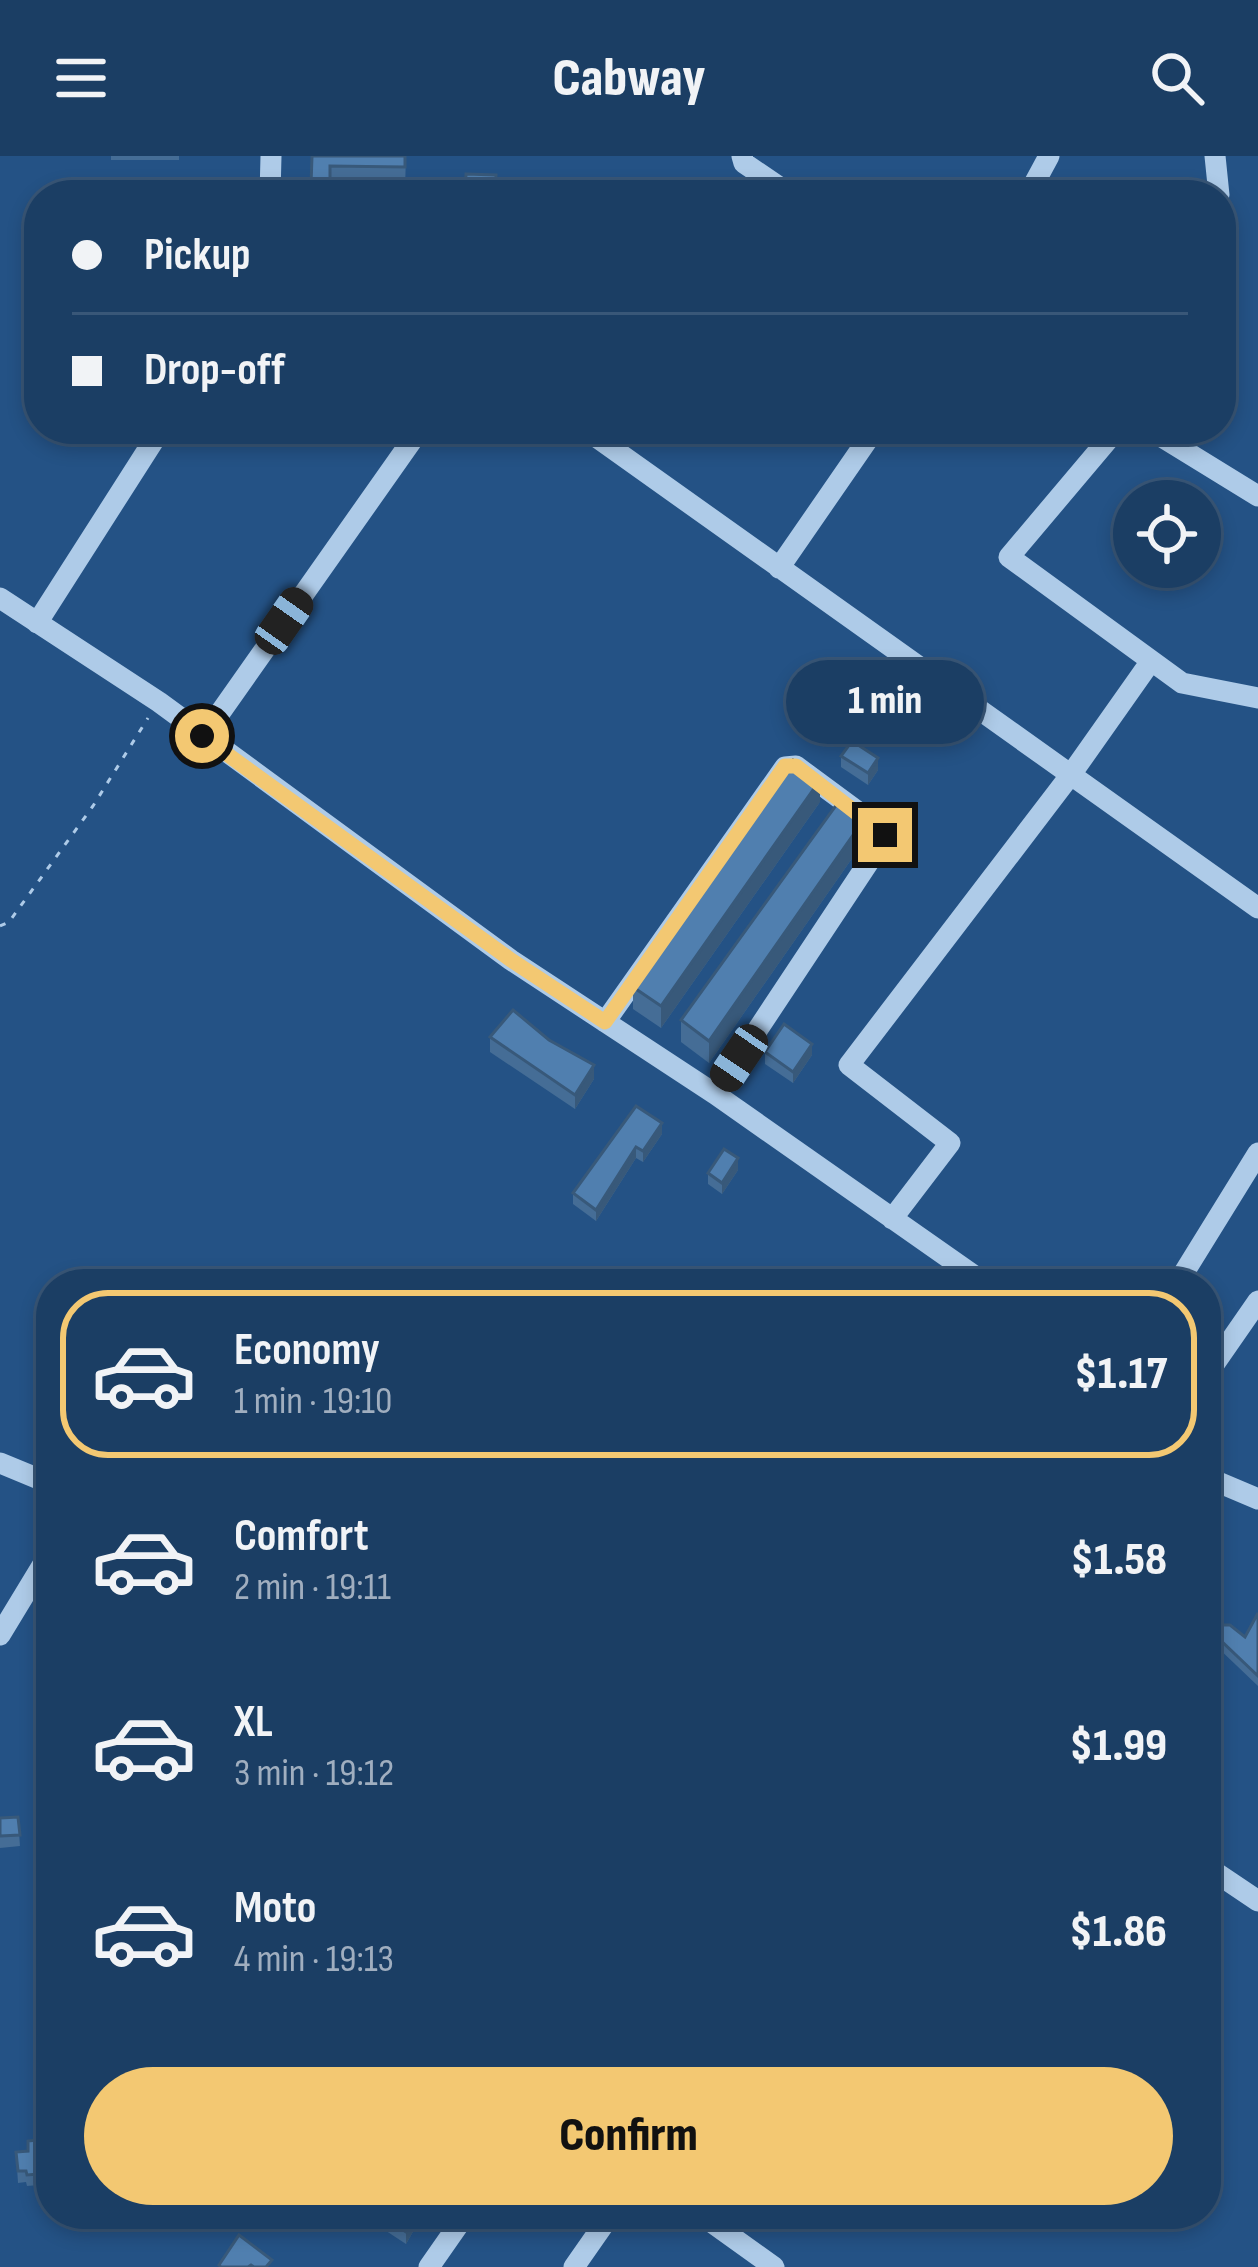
<!DOCTYPE html>
<html lang="en">
<head>
<meta charset="utf-8">
<style>
	:root { --surface:#1b3e64; --page:#28496d; --text:#f1f3f6; --muted:#a0aebf; --line:#395778; --accent:#f3c872 }
	body { margin:0; font-family:"Sofia Sans Condensed",sans-serif; background:var(--page); color:var(--text); height:100vh; display:flex; flex-direction:column; font-size:45px; white-space:nowrap }
	* { box-sizing:border-box; margin:0 }
	p { font-size:39px; color:var(--muted) }
	.icon { flex:none; width:66px; height:66px; fill:none; stroke:currentColor; stroke-width:2; stroke-linecap:round; stroke-linejoin:round }
	.map { position:relative; flex:1; overflow:hidden }
	.side { position:absolute; left:36px; top:1113px; width:1185px; height:960px; display:flex; flex-direction:column; background:var(--surface); border-radius:48px; box-shadow:0 6px 18px #0003,0 0 0 3px var(--line) }
	.side>* { flex:none }
	.hud { position:absolute; left:24px; top:24px; width:1212px; height:264px; border-radius:48px; box-shadow:0 6px 18px #0003,0 0 0 3px var(--line); display:grid; align-content:center; height:264px; padding:0 48px; background:var(--surface) }
	.tools { position:absolute; left:1113px; top:324px; display:grid; gap:24px }
	.tools a { display:grid; place-items:center; width:108px; height:108px; border-radius:50%; background:var(--surface); box-shadow:0 6px 18px #0003,0 0 0 3px var(--line); font-size:60px }
	.end { position:absolute; width:54px; height:54px; margin:-27px; border:15px solid #f3c872; background:#111; box-shadow:0 0 0 6px #111 }
	.from { border-radius:50% }
	.bubble { position:absolute; height:84px; border-radius:42px; background:var(--surface); box-shadow:0 6px 18px #0003,0 0 0 3px var(--line); font-size:39px; font-weight:800; line-height:84px; text-align:center }
	.car { position:absolute; width:36px; height:72px; margin:-36px -18px; border-radius:15px; box-shadow:0 0 9px 3px #0007; background:linear-gradient(#222 24%,#8ab4d8 0 40%,#222 0 76%,#8ab4d8 0 86%,#222 0) }
	.hud b { display:flex; align-items:center; gap:42px; height:114px; font-size:45px }
	.hud b+b { border-top:3px solid var(--line) }
	.hud i { width:30px; height:30px; background:var(--text) }
	ul { padding:21px 0 0; list-style:none }
	li { display:flex; align-items:center; gap:36px; height:168px; margin:0 24px 18px; padding:0 24px; border:6px solid transparent; border-radius:48px }
	li div { flex:1 }
	li b { display:block; font-size:45px }
	li em { font-style:normal; font-weight:800 }
	li.current { border-color:var(--accent) }
	li>.icon { width:108px; height:108px; stroke-width:1.5 }
	.primary-button { display:flex; gap:24px; margin-top:auto; padding:24px 48px }
	.primary-button a { flex:1; height:138px; border-radius:72px; background:var(--accent); color:#111; font-size:48px; font-weight:800; line-height:138px; text-align:center }
	header { display:flex; justify-content:space-between; align-items:center; height:156px; padding:0 48px; background:var(--surface); font-size:54px; font-weight:800 }
	.map>svg:first-child { display:block }
</style>
</head>
<body>
<header><svg class="icon" aria-label="menu" viewBox="0 0 24 24"><path d="M4 6h16M4 12h16M4 18h16"/></svg>Cabway<svg class="icon" aria-label="search" viewBox="0 0 24 24"><circle cx="10" cy="10" r="6"/><path d="M15 15l6 6"/></svg></header>
<div class="map">
<svg width="1258" height="2111" viewBox="0 0 1258 2111">
	<rect width="100%" height="100%" fill="#245285"/>
	<g fill="none" stroke-linecap="round" stroke-linejoin="round">
		<path stroke="#aecbe8" stroke-width="3" stroke-dasharray="6 9" stroke-linecap="butt" d="M 0,770 L 9,766 L 93,650 L 148,562"/>
		<path stroke="#aecbe8" stroke-width="21" d="M 742,0 L 744,7 L 791,39
			M 1215,0 L 1219,39
			M 270,39 L 271,0
			M 1028,39 L 1049,0
			M 1221,55 L 1227,104 L 1221,113
			M 585,273 L 1258,752
			M 1117,273 L 1009,401 L 1182,527 L 1258,542
			M 1149,273 L 1258,340
			M 779,412 L 875,273
			M 0,442 L 159,546 L 511,804 L 715,938 L 986,1128
			M 37,467 L 161,273
			M 203,581 L 420,273
			M 605,866 L 785,611 L 796,610 L 884,675 L 884,683 L 715,938
			M 892,1063 L 950,987 L 849,909 L 1072,617 L 1151,505
			M 1177,1128 L 1258,997
			M 1206,1220 L 1258,1145
			M 0,1307 L 51,1328
			M 1206,1321 L 1258,1343
			M 0,1479 L 51,1395
			M 1206,1710 L 1258,1745
			M 700,2058 L 774,2111
			M 429,2111 L 466,2058
			M 574,2111 L 611,2058"/>
	</g>
	<path fill="#456d96" d="M 111,0 L 179,0 L 179,4 L 111,4 Z
		M 312,0 L 406,0 L 405,33 L 330,32 L 330,39 L 311,39 Z
		M 841,600 L 878,614 L 868,629 L 841,611 Z
		M 820,646 L 661,872 L 633,853 L 633,831 Z
		M 867,681 L 709,907 L 681,886 L 681,864 Z
		M 490,881 L 549,884 L 594,923 L 575,953 L 490,896 Z
		M 765,896 L 812,899 L 793,927 L 765,908 Z
		M 636,950 L 662,978 L 643,1006 L 636,1002 L 596,1065 L 573,1048 L 573,1037 Z
		M 738,1014 L 722,1038 L 708,1028 L 708,1017 Z
		M 1258,1457 L 1258,1530 L 1214,1488 L 1214,1469 L 1245,1481 Z
		M 18,1661 L 20,1690 L 0,1692 L 0,1662 Z
		M 51,1991 L 51,2028 L 27,2030 L 26,2026 L 18,2027 L 16,1996 Z
		M 371,2058 L 423,2058 L 406,2088 L 371,2065 Z"/>
	<path fill="#38597a" d="M 878,602 L 878,614 L 868,629 L 868,617 Z
		M 820,624 L 820,646 L 661,872 L 661,850 Z
		M 867,659 L 867,681 L 709,907 L 709,885 Z
		M 812,888 L 812,899 L 793,927 L 793,916 Z
		M 594,909 L 594,923 L 575,953 L 575,939 Z
		M 662,967 L 662,978 L 643,1006 L 643,995 Z
		M 636,991 L 636,1002 L 596,1065 L 596,1054 Z
		M 738,1002 L 738,1014 L 722,1038 L 722,1027 Z
		M 417,2058 L 423,2058 L 406,2088 L 406,2076 Z"/>
	<path fill="#507faf" stroke="#38597a" stroke-width="3" d="M 312,0 L 405,0 L 405,11 L 330,10 L 330,29 L 311,29 Z
		M 466,18 L 496,19 L 495,39 L 465,39 Z
		M 852,585 L 878,602 L 868,617 L 841,600 Z
		M 793,604 L 820,624 L 661,850 L 633,831 Z
		M 842,641 L 867,659 L 709,885 L 681,864 Z
		M 513,854 L 549,884 L 594,909 L 575,939 L 490,881 Z
		M 784,868 L 812,888 L 793,916 L 765,896 Z
		M 636,950 L 662,967 L 643,995 L 636,991 L 596,1054 L 573,1037 Z
		M 724,993 L 738,1002 L 722,1027 L 708,1017 Z
		M 1206,1451 L 1212,1453 L 1206,1466 Z
		M 1258,1457 L 1258,1520 L 1214,1478 L 1214,1469 L 1230,1469 L 1245,1481 Z
		M 18,1661 L 20,1679 L 0,1680 L 0,1662 Z
		M 47,1983 L 48,1991 L 51,1991 L 51,2017 L 27,2019 L 26,2015 L 18,2015 L 16,1996 L 28,1995 L 28,1985 Z
		M 378,2058 L 417,2058 L 406,2076 Z
		M 239,2079 L 272,2104 L 266,2111 L 254,2111 L 251,2109 L 248,2111 L 221,2111 L 219,2109 Z"/>
	<g fill="none" stroke-linecap="round" stroke-linejoin="round">
		<path stroke="#f3c872" stroke-width="15" d="M 202,580 L 511,804 L 605,866 L 785,610 L 796,610 L 885,679"/>
	</g>
</svg>
<div class="tools">
<a><svg class="icon" aria-label="locate" viewBox="0 0 24 24"><circle cx="12" cy="12" r="6"/><path d="M12 2v4M12 18v4M2 12h4M18 12h4"/></svg></a>
</div>
<i class="end from" style="left:202px;top:580px"></i>
<i class="end" style="left:885px;top:679px"></i>
<div class="bubble" style="left:786px;top:504px;width:198px">1 min</div>
<i class="car" style="left:284px;top:465px;rotate:35deg"></i>
<i class="car" style="left:739px;top:902px;rotate:214deg"></i>
<div class="hud">
<b><i class="from"></i>Pickup</b>
<b><i></i>Drop-off</b>
</div>
<section class="side">
<ul>
<li class="current"><svg class="icon" aria-label="car" viewBox="0 0 24 24"><path d="M5 17H2v-5l4-1 3-4h7l3 4 3 1v5h-3M9 17h6M6 11h13"/><circle cx="7" cy="17" r="2"/><circle cx="17" cy="17" r="2"/></svg><div><b>Economy</b><p>1 min · 19:10</p></div><em>$1.17</em></li>
<li><svg class="icon" aria-label="car" viewBox="0 0 24 24"><path d="M5 17H2v-5l4-1 3-4h7l3 4 3 1v5h-3M9 17h6M6 11h13"/><circle cx="7" cy="17" r="2"/><circle cx="17" cy="17" r="2"/></svg><div><b>Comfort</b><p>2 min · 19:11</p></div><em>$1.58</em></li>
<li><svg class="icon" aria-label="car" viewBox="0 0 24 24"><path d="M5 17H2v-5l4-1 3-4h7l3 4 3 1v5h-3M9 17h6M6 11h13"/><circle cx="7" cy="17" r="2"/><circle cx="17" cy="17" r="2"/></svg><div><b>XL</b><p>3 min · 19:12</p></div><em>$1.99</em></li>
<li><svg class="icon" aria-label="car" viewBox="0 0 24 24"><path d="M5 17H2v-5l4-1 3-4h7l3 4 3 1v5h-3M9 17h6M6 11h13"/><circle cx="7" cy="17" r="2"/><circle cx="17" cy="17" r="2"/></svg><div><b>Moto</b><p>4 min · 19:13</p></div><em>$1.86</em></li>
</ul>
<div class="primary-button"><a>Confirm</a></div>
</section>
</div>
</body>
</html>
